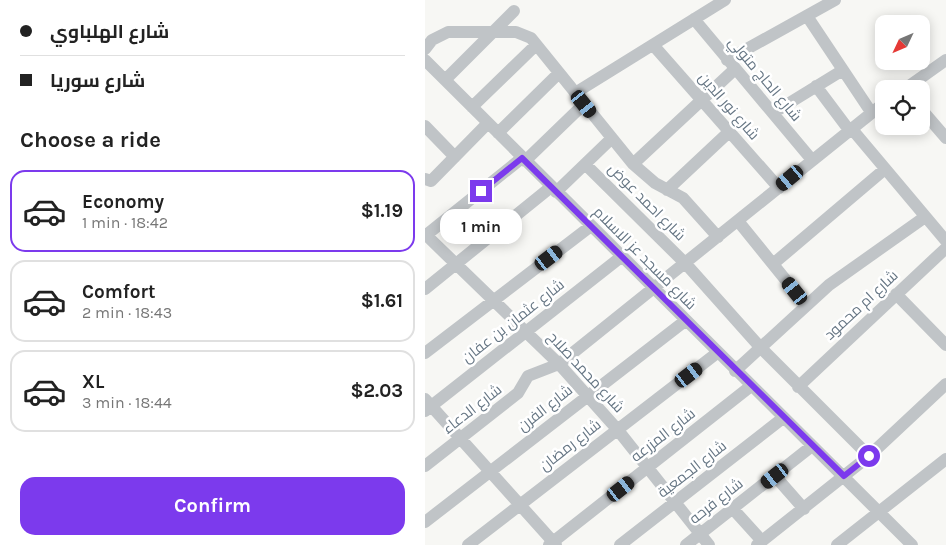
<!DOCTYPE html>
<html lang="en">
<head>
<meta charset="utf-8">
<style>
	:root { --surface:#fff; --page:#f2f2f2; --text:#222; --muted:#767676; --line:#e0e0e0; --accent:#7c3aed }
	body { margin:0; font-family:Karla,Cairo,sans-serif; background:var(--page); color:var(--text); height:100vh; display:flex; flex-direction:column; font-size:19px; white-space:nowrap }
	* { box-sizing:border-box; margin:0 }
	p { font-size:16px; color:var(--muted) }
	.icon { flex:none; width:28px; height:28px; fill:none; stroke:currentColor; stroke-width:2; stroke-linecap:round; stroke-linejoin:round }
	.map { position:relative; flex:1; overflow:hidden }
	.details { display:flex; flex-direction:column; background:var(--surface); width:425px }
	.details>* { flex:none }
	.banner { display:grid; align-content:center; height:110px; padding:0 20px; background:var(--surface) }
	.needle { width:32px; rotate:226deg }
	.tools { position:absolute; left:450px; top:15px; display:grid; gap:10px }
	.tools a { display:grid; place-items:center; width:55px; height:55px; border-radius:10px; background:var(--surface); box-shadow:0 2px 12px #0003; font-size:25px }
	.end { position:absolute; width:22px; height:22px; margin:-11px; border:6px solid #7c3aed; background:#fff; box-shadow:0 0 0 2px #fff }
	.from { border-radius:50% }
	.bubble { position:absolute; height:35px; border-radius:15px; background:var(--surface); box-shadow:0 2px 12px #0003; font-size:16px; font-weight:700; line-height:35px; text-align:center }
	.car { position:absolute; width:15px; height:30px; margin:-15px -8px; border-radius:6px; box-shadow:0 0 4px 1px #0007; background:linear-gradient(#222 24%,#8ab4d8 0 40%,#222 0 76%,#8ab4d8 0 86%,#222 0) }
	.banner b { display:flex; align-items:center; gap:18px; height:48px; font-size:19px }
	.banner b+b { border-top:1px solid var(--line) }
	.banner i { width:12px; height:12px; background:var(--text) }
	ul { padding:0; list-style:none }
	li { display:flex; align-items:center; gap:15px; height:82px; margin:0 10px 8px; padding:0 10px; border:2px solid var(--line); border-radius:15px }
	li div { flex:1 }
	li b { display:block; font-size:19px }
	li em { font-style:normal; font-weight:700 }
	li.active { border-color:var(--accent) }
	li>.icon { width:45px; height:45px; stroke-width:1.5 }
	h2 { padding:0 20px; font-size:22px; line-height:60px }
	.primary-button { display:flex; gap:10px; margin-top:auto; padding:10px 20px }
	.primary-button a { flex:1; height:58px; border-radius:15px; background:var(--accent); color:#fff; font-size:20px; font-weight:700; line-height:58px; text-align:center }
	main { display:flex; flex:1; min-height:0 }
	.map>svg:first-child { display:block }
</style>
</head>
<body>
<main>
<section class="details">
<div class="banner">
<b><i class="from"></i>شارع الهلباوي</b>
<b><i></i>شارع سوريا</b>
</div>
<h2>Choose a ride</h2>
<ul>
<li class="active"><svg class="icon" aria-label="car" viewBox="0 0 24 24"><path d="M5 17H2v-5l4-1 3-4h7l3 4 3 1v5h-3M9 17h6M6 11h13"/><circle cx="7" cy="17" r="2"/><circle cx="17" cy="17" r="2"/></svg><div><b>Economy</b><p>1 min · 18:42</p></div><em>$1.19</em></li>
<li><svg class="icon" aria-label="car" viewBox="0 0 24 24"><path d="M5 17H2v-5l4-1 3-4h7l3 4 3 1v5h-3M9 17h6M6 11h13"/><circle cx="7" cy="17" r="2"/><circle cx="17" cy="17" r="2"/></svg><div><b>Comfort</b><p>2 min · 18:43</p></div><em>$1.61</em></li>
<li><svg class="icon" aria-label="car" viewBox="0 0 24 24"><path d="M5 17H2v-5l4-1 3-4h7l3 4 3 1v5h-3M9 17h6M6 11h13"/><circle cx="7" cy="17" r="2"/><circle cx="17" cy="17" r="2"/></svg><div><b>XL</b><p>3 min · 18:44</p></div><em>$2.03</em></li>
</ul>
<div class="primary-button"><a>Confirm</a></div>
</section>
<div class="map">
<svg width="521" height="545" viewBox="0 0 521 545">
	<rect width="100%" height="100%" fill="#f7f7f4"/>
	<g fill="none" stroke-linecap="round" stroke-linejoin="round">
		<path stroke="#c0c4c7" stroke-width="12" d="M 382,16 L 446,112
			M 269,19 L 387,160
			M 229,46 L 354,188
			M 0,49 L 7,40 L 23,32 L 91,32 L 106,38 L 208,164 L 230,183 L 258,198 L 293,237
			M 0,60 L 487,545
			M 302,60 L 410,0
			M 20,80 L 89,11
			M 391,86 L 424,130
			M 480,89 L 521,60
			M 150,93 L 300,0
			M 47,107 L 111,45
			M 496,109 L 521,138
			M 348,113 L 418,70
			M 0,126 L 30,157
			M 426,128 L 521,241
			M 73,133 L 134,73
			M 100,161 L 159,104
			M 160,164 L 261,264 L 335,347 L 444,456
			M 208,164 L 310,69
			M 0,179 L 6,181 L 9,178 L 63,123
			M 242,190 L 305,131
			M 131,192 L 186,139
			M 313,221 L 381,305
			M 0,234 L 134,364 L 192,429 L 284,545
			M 0,236 L 97,158
			M 348,264 L 460,169
			M 0,289 L 126,187
			M 471,294 L 521,345
			M 0,353 L 166,226
			M 310,371 L 404,285 L 500,217
			M 373,387 L 521,248
			M 0,399 L 131,545
			M 0,411 L 196,257
			M 0,466 L 93,393 L 103,376 L 134,364 L 459,103
			M 350,476 L 379,509
			M 308,509 L 337,541
			M 0,522 L 260,321
			M 43,545 L 292,353
			M 124,545 L 326,386
			M 195,545 L 358,418
			M 261,545 L 387,446
			M 332,545 L 444,456 L 521,384
			M 412,545 L 521,459"/>
	</g>
	<g fill="none" stroke-linecap="round" stroke-linejoin="round">
		<path stroke="#7c3aed" stroke-width="6" d="M 56,191 L 97,158 L 419,476 L 444,456"/>
	</g>
	<g text-anchor="middle" dominant-baseline="central" stroke-width="5" stroke-linejoin="round" paint-order="stroke">
		<g font-size="15" fill="#667684" stroke="#fff">
			<text transform="translate(340 79) rotate(50)">شارع الحاج متولي</text>
			<text transform="translate(304 106) rotate(49)">شارع نور الدين</text>
			<text transform="translate(222 202) rotate(45)">شارع احمد عوض</text>
			<text transform="translate(220 258) rotate(45)">شارع مسجد عز الاسلام</text>
			<text transform="translate(436 305) rotate(-43)">شارع ام محمود</text>
			<text transform="translate(88 321) rotate(-38)">شارع عثمان بن عفان</text>
			<text transform="translate(161 372) rotate(47)">شارع محمد صلاح</text>
			<text transform="translate(120 408) rotate(-38)">شارع الفرن</text>
			<text transform="translate(47 409) rotate(-38)">شارع الدعاء</text>
			<text transform="translate(238 435) rotate(-38)">شارع المزرعه</text>
			<text transform="translate(145 445) rotate(-38)">شارع رمضان</text>
			<text transform="translate(267 469) rotate(-38)">شارع الجمعية</text>
			<text transform="translate(291 501) rotate(-38)">شارع فرحه</text>
		</g>
	</g>
</svg>
<div class="tools">
<a><svg class="needle" viewBox="-14 -14 28 28"><path d="M0-13l5 13h-10z" fill="#e53935"/><path d="M0 13l5-13h-10z" fill="#767676"/></svg></a>
<a><svg class="icon" aria-label="locate" viewBox="0 0 24 24"><circle cx="12" cy="12" r="6"/><path d="M12 2v4M12 18v4M2 12h4M18 12h4"/></svg></a>
</div>
<i class="end from" style="left:444px;top:456px"></i>
<i class="end" style="left:56px;top:191px"></i>
<div class="bubble" style="left:15px;top:209px;width:82px">1 min</div>
<i class="car" style="left:159px;top:104px;rotate:141deg"></i>
<i class="car" style="left:365px;top:178px;rotate:230deg"></i>
<i class="car" style="left:124px;top:258px;rotate:53deg"></i>
<i class="car" style="left:370px;top:291px;rotate:321deg"></i>
<i class="car" style="left:264px;top:375px;rotate:53deg"></i>
<i class="car" style="left:350px;top:476px;rotate:232deg"></i>
<i class="car" style="left:196px;top:489px;rotate:52deg"></i>
</div>
</main>
</body>
</html>
